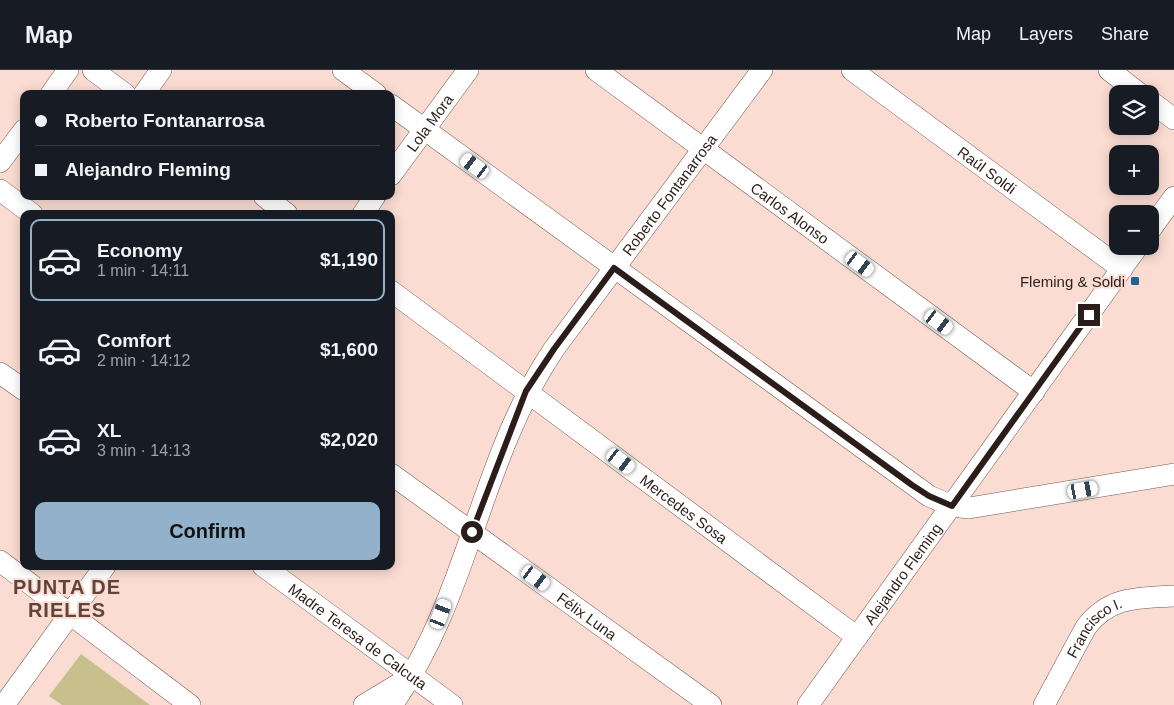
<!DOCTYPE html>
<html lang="en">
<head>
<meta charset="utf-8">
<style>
	:root { --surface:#171b24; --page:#242831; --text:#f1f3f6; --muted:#9ea1a6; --line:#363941; --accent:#92b2cb }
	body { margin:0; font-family:Helvetica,sans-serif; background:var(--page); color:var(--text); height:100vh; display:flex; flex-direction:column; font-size:19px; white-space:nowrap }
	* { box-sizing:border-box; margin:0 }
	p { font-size:16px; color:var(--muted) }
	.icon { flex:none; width:28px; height:28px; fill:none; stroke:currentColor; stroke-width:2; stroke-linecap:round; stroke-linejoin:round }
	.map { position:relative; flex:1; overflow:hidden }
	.drawer { position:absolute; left:20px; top:140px; width:375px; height:360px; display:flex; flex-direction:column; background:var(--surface); border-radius:10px; box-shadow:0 2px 12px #0003 }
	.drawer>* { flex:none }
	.banner { position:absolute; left:20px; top:20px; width:375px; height:110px; border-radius:10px; box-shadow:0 2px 12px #0003; display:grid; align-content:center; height:110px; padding:0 15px; background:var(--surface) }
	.fabs { position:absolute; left:1109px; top:15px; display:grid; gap:10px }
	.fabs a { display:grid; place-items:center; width:50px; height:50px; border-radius:10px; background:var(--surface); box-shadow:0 2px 12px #0003; font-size:25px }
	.end { position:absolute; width:22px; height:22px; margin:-11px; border:6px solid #2b1d19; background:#fff; box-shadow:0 0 0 2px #fff }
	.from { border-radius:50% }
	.car { position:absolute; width:15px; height:30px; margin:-15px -8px; border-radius:6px; box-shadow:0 0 4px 1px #0007; background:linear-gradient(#fff 24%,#345 0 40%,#fff 0 76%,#345 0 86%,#fff 0) }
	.banner b { display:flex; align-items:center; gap:18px; height:48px; font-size:19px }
	.banner b+b { border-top:1px solid var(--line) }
	.banner i { width:12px; height:12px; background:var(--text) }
	ul { padding:9px 0 0; list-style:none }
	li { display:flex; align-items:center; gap:15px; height:82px; margin:0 10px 8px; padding:0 5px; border:2px solid transparent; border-radius:10px }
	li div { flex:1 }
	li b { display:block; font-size:19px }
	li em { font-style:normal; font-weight:700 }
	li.on { border-color:var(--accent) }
	li>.icon { width:45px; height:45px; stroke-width:1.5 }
	.cta { display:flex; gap:10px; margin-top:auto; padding:10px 15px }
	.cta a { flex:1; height:58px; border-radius:10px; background:var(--accent); color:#111; font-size:20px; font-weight:700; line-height:58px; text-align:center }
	header { display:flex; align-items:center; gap:30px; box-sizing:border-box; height:70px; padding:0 25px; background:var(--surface); border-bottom:1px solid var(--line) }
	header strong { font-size:24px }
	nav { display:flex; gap:28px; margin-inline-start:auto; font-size:18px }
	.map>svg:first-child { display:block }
</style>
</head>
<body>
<header>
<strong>Map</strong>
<nav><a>Map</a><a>Layers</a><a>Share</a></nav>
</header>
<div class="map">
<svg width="1174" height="635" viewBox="0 0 1174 635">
	<rect width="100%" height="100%" fill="#fbdcd2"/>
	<path fill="#c8c08c" d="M 81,584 L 150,635 L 62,635 L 49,626 Z"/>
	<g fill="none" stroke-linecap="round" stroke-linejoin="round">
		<g stroke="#77574c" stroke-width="22">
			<g id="minor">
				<path d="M 93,0 L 125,24"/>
				<path d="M 343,0 L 376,24"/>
				<path id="s1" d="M 596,0 L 1034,322"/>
				<path id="s2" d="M 852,0 L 1122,199"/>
				<path d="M 1109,0 L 1140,24"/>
				<path d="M 51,24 L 68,0"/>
				<path d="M 144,24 L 161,0"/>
				<path d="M 1150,31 L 1174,49"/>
				<path d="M 391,35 L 929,426 L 952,436 L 969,438 L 1174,404"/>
				<path d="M 0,92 L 24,60"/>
				<path id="s3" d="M 391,105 L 468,0"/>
				<path d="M 0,120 L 32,144"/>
				<path d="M 264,126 L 287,144"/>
				<path d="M 363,144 L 375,126"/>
				<path d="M 1150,160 L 1174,127"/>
				<path id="s4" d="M 391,221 L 857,567"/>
				<path d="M 0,303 L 24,320"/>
				<path id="s5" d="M 391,404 L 711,635"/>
				<path d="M 0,491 L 190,635"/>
				<path id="s6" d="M 263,496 L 452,635"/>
				<path d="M 4,635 L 105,496"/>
				<path d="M 364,635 L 404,611"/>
				<path id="s7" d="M 392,635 C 469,528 480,388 554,279 L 762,0"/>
				<path id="s8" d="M 808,635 L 1138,176"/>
				<path id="s9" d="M 1044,635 L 1086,557 C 1110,526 1138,528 1174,526"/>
			</g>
		</g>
		<use href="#minor" stroke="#fff" stroke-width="21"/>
	</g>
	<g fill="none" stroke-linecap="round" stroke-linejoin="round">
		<path stroke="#2b1d19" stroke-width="6" d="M 472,462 L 526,321 L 554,279 L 614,198 L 912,415 L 929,426 L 952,436 L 1089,245"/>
	</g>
	<rect fill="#1e6297" stroke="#fbdcd2" stroke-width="2" x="1130" y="206" width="10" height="10" rx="2.5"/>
	<g text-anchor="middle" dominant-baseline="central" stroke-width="4" stroke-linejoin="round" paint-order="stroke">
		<g font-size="15" fill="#2b1d19" stroke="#fbdcd2">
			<text stroke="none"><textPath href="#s3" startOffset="65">Lola Mora</textPath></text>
			<text stroke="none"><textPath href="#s2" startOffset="168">Raúl Soldi</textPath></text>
			<text stroke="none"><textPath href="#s7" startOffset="585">Roberto Fontanarrosa</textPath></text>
			<text stroke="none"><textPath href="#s1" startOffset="241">Carlos Alonso</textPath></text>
			<text stroke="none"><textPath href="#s4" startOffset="365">Mercedes Sosa</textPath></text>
			<text stroke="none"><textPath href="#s8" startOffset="162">Alejandro Fleming</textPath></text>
			<text stroke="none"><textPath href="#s5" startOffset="242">Félix Luna</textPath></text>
			<text stroke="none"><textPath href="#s9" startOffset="94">Francisco I.</textPath></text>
			<text stroke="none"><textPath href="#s6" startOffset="118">Madre Teresa de Calcuta</textPath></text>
		</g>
		<g font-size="15" fill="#2b1d19" stroke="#fbdcd2" text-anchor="end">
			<text x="1125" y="211">Fleming &amp; Soldi</text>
		</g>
		<g font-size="20" font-weight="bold" letter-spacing="1" fill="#624339" stroke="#fbdcd2">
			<text x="67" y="517">PUNTA DE<tspan x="67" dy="23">RIELES</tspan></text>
		</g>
	</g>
</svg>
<div class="fabs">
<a><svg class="icon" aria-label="layers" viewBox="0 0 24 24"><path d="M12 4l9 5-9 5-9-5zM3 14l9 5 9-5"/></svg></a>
<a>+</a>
<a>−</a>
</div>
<i class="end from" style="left:472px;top:462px"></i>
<i class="end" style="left:1089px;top:245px"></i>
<i class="car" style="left:475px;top:96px;rotate:306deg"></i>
<i class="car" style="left:860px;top:194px;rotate:126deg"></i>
<i class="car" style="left:939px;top:252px;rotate:126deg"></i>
<i class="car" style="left:621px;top:391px;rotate:127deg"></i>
<i class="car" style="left:1083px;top:420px;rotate:80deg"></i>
<i class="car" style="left:536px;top:508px;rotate:126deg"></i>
<i class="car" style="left:441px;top:544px;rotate:21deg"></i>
<div class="banner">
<b><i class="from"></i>Roberto Fontanarrosa</b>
<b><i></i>Alejandro Fleming</b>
</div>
<section class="drawer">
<ul>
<li class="on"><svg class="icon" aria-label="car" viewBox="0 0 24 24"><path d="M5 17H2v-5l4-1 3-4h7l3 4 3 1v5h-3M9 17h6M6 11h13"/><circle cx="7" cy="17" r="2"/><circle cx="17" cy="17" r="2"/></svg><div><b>Economy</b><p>1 min · 14:11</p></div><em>$1,190</em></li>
<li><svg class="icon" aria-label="car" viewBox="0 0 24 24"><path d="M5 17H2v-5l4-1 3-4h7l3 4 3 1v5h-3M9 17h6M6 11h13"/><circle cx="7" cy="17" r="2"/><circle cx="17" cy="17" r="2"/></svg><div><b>Comfort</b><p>2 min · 14:12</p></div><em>$1,600</em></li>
<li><svg class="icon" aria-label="car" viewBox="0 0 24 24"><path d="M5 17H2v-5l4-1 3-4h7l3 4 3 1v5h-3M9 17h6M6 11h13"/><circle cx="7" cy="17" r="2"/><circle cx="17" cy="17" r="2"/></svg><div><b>XL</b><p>3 min · 14:13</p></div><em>$2,020</em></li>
</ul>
<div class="cta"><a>Confirm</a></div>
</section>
</div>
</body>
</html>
